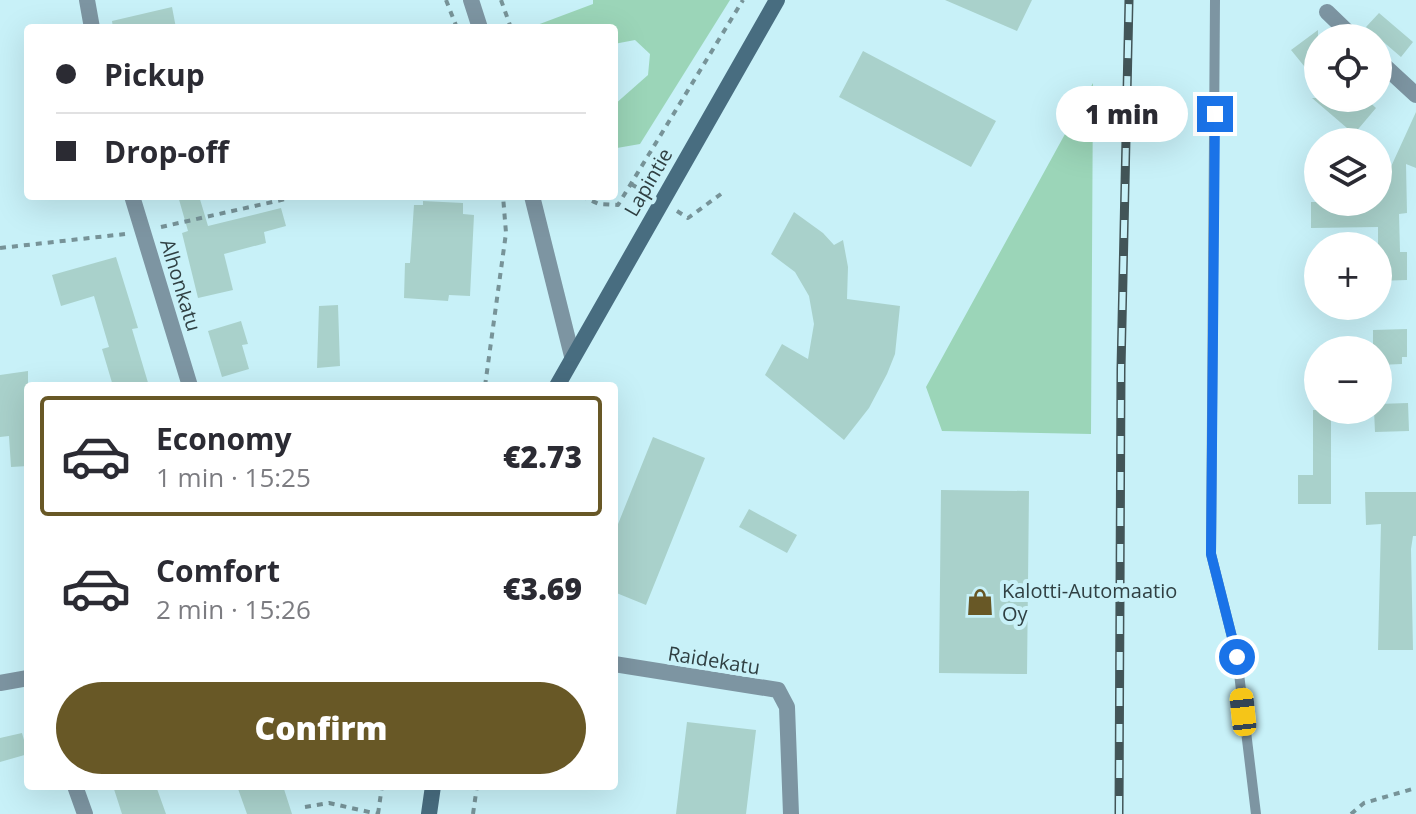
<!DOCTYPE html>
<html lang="en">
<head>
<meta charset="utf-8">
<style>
	:root { --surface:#fff; --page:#f2f2f3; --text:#2b2b33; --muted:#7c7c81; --line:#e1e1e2; --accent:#685826 }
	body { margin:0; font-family:"Open Sans",sans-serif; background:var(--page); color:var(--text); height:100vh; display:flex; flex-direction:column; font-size:30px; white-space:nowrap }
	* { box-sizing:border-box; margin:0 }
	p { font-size:26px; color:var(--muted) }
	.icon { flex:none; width:44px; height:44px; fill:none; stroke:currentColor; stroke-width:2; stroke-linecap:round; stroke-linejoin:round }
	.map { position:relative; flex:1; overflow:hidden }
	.side { position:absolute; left:24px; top:382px; width:594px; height:408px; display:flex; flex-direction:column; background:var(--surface); border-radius:8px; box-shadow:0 8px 32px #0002 }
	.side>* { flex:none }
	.banner { position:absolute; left:24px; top:24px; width:594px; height:176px; border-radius:8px; box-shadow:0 8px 32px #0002; display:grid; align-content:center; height:176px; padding:0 32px; background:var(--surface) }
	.fabs { position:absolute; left:1304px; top:24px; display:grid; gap:16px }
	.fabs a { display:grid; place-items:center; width:88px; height:88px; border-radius:50%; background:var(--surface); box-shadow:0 8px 32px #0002; font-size:40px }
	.end { position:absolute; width:36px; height:36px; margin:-18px; border:10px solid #1a73e8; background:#fff; box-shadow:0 0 0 4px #fff }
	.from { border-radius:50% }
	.bubble { position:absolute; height:56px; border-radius:28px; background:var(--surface); box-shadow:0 8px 32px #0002; font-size:26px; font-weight:800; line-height:56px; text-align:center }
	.car { position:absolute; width:24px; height:48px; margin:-24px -12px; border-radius:10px; box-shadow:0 0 6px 2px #0007; background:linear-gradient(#f5c518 24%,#345 0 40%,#f5c518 0 76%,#345 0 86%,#f5c518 0) }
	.banner b { display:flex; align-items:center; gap:28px; height:76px; font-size:30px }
	.banner b+b { border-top:2px solid var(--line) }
	.banner i { width:20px; height:20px; background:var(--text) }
	ul { padding:14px 0 0; list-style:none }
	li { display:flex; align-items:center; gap:24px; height:120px; margin:0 16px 12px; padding:0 16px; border:4px solid transparent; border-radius:8px }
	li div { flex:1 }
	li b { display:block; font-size:30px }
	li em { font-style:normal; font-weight:800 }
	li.active { border-color:var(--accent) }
	li>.icon { width:72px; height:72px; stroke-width:1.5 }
	.primary-button { display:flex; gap:16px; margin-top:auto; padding:16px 32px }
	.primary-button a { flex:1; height:92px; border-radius:48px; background:var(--accent); color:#fff; font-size:32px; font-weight:800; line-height:92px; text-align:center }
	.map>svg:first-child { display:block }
</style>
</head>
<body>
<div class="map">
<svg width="1416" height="814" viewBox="0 0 1416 814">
	<rect width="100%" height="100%" fill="#c8f1f8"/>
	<path fill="#9bd5b8" d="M 593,0 L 730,0 L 640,144 L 617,148 L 614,145 L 614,105 L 648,75 L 650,54 L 635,40 L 614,44 L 614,28 L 529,28 L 593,4 Z
		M 1093,83 L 1091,434 L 942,431 L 926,387 Z"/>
	<path fill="#a9d1cb" d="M 945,0 L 1032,0 L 1017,31 Z
		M 172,7 L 176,28 L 113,28 L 112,21 Z
		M 1379,13 L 1413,42 L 1401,57 L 1366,27 Z
		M 1318,30 L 1318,83 L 1291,50 Z
		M 863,51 L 996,121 L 971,167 L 839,97 Z
		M 1312,98 L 1365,98 L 1376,108 L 1354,134 Z
		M 1416,112 L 1416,168 L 1406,164 L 1407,213 L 1399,214 L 1400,252 L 1407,252 L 1407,280 L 1378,281 L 1378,227 L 1311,228 L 1311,202 L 1378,202 L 1378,182 L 1384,182 Z
		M 178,196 L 199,196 L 208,226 L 281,208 L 286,226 L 264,232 L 266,243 L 224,254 L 233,290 L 198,298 L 182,233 L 188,231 Z
		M 423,201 L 463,203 L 463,214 L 474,215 L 470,296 L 449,295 L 448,301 L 404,298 L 405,263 L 410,263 L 414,205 L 423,205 Z
		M 794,212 L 823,233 L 834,245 L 843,240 L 848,267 L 847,299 L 900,306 L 895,354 L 887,374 L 869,408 L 844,440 L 765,375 L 782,344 L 808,359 L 814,324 L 809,296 L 795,272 L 771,254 Z
		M 116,257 L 138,328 L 132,329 L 149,386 L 113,386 L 102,349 L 109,347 L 94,296 L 61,306 L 52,275 Z
		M 338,305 L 340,366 L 317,368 L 319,306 Z
		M 241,321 L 248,344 L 242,345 L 249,369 L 222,377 L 208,331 Z
		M 1407,329 L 1407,357 L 1402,357 L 1402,364 L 1378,365 L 1378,350 L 1373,350 L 1373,330 Z
		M 28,371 L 28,392 L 24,392 L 28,466 L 11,467 L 9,436 L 0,437 L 0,375 Z
		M 1408,403 L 1409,431 L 1375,432 L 1374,410 L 1378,410 L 1378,404 Z
		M 1313,410 L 1331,410 L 1331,504 L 1298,504 L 1298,475 L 1313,475 Z
		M 653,437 L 705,458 L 646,605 L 614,592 L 614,534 Z
		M 941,490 L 1029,491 L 1027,674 L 939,673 Z
		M 1365,492 L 1416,492 L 1416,536 L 1413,536 L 1411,549 L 1413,650 L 1378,650 L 1381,524 L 1366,525 Z
		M 749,509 L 797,535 L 787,553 L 739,527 Z
		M 687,722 L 756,730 L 746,814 L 676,814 Z
		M 22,733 L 28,754 L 0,762 L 0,738 Z
		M 113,786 L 156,786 L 166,814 L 122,814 Z
		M 237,786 L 283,786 L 292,814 L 247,814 Z"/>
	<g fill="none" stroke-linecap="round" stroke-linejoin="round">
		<path stroke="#779398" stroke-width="4" stroke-dasharray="6 6" stroke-linecap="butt" d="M 446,0 L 457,28
			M 501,0 L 511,28
			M 631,184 L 645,192
			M 581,196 L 599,204 L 618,205 L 743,0
			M 677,211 L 688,218 L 721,194
			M 161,227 L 299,196
			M 0,248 L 125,234
			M 485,386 L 506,233 L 503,196
			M 305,807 L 329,803 L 378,814
			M 378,814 L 382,786
			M 473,814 L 477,786
			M 1351,814 L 1364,803 L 1416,788"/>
		<path stroke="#7d95a2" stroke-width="10" d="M 1215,0 L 1211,554 L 1237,657 L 1256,814"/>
		<path stroke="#7d95a2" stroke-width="16" d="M 87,0 L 92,28
			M 1327,12 L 1354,38
			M 1378,60 L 1416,95
			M 132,196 L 190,386
			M 614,664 L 778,690 L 787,707 L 791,814
			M 0,683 L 28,678
			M 75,786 L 85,814"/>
		<path stroke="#7d95a2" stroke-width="16" d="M 471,0 L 480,28
			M 532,196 L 572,356"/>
		<path stroke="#486d80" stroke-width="16" d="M 557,386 L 777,0
			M 429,814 L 433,786"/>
		<g stroke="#425558" stroke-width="9">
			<path id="rail" d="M 1119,814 L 1121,369 L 1129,0"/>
		</g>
		<use href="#rail" stroke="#c8f1f8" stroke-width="6" stroke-dasharray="18" stroke-linecap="butt"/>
	</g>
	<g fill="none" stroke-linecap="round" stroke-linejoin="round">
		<path stroke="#1a73e8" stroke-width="10" d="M 1215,114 L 1211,554 L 1237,657"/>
	</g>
	<defs>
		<g id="shop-bare" transform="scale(2.16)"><path d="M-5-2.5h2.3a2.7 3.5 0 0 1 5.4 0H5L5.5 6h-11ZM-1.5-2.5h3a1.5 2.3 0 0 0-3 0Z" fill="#685826" stroke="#c8f1f8" stroke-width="2.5" paint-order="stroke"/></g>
	</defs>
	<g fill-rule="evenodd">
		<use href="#shop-bare" x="980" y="602"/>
	</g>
	<g text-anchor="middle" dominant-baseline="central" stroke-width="8" stroke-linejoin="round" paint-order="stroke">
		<g font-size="20" fill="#304043" stroke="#c8f1f8">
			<text transform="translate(648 182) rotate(-60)">Lapintie</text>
			<text transform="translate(181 285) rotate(73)">Alhonkatu</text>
			<text transform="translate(714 660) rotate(9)">Raidekatu</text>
		</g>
		<g font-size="20" fill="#304043" stroke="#c8f1f8" text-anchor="start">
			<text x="1002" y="590">Kalotti-Automaatio<tspan x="1002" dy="23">Oy</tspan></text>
		</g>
	</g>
</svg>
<div class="fabs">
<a><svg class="icon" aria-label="locate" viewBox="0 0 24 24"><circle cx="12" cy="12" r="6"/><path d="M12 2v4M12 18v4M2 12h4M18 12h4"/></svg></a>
<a><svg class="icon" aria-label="layers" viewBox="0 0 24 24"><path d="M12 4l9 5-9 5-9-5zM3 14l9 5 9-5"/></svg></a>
<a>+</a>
<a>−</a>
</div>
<i class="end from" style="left:1237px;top:657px"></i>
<i class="end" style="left:1215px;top:114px"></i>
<div class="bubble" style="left:1056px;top:86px;width:132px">1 min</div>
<i class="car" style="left:1243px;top:712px;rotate:354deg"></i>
<div class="banner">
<b><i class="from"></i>Pickup</b>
<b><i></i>Drop-off</b>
</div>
<section class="side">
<ul>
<li class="active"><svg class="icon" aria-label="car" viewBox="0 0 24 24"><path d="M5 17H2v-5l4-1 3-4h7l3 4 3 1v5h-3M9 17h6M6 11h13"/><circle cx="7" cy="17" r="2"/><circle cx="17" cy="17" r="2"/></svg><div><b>Economy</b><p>1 min · 15:25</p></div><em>€2.73</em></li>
<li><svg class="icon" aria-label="car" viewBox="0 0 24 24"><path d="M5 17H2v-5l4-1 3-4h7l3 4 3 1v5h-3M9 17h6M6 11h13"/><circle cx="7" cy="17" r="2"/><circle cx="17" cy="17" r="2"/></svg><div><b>Comfort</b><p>2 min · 15:26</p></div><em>€3.69</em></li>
</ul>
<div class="primary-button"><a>Confirm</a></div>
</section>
</div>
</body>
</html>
